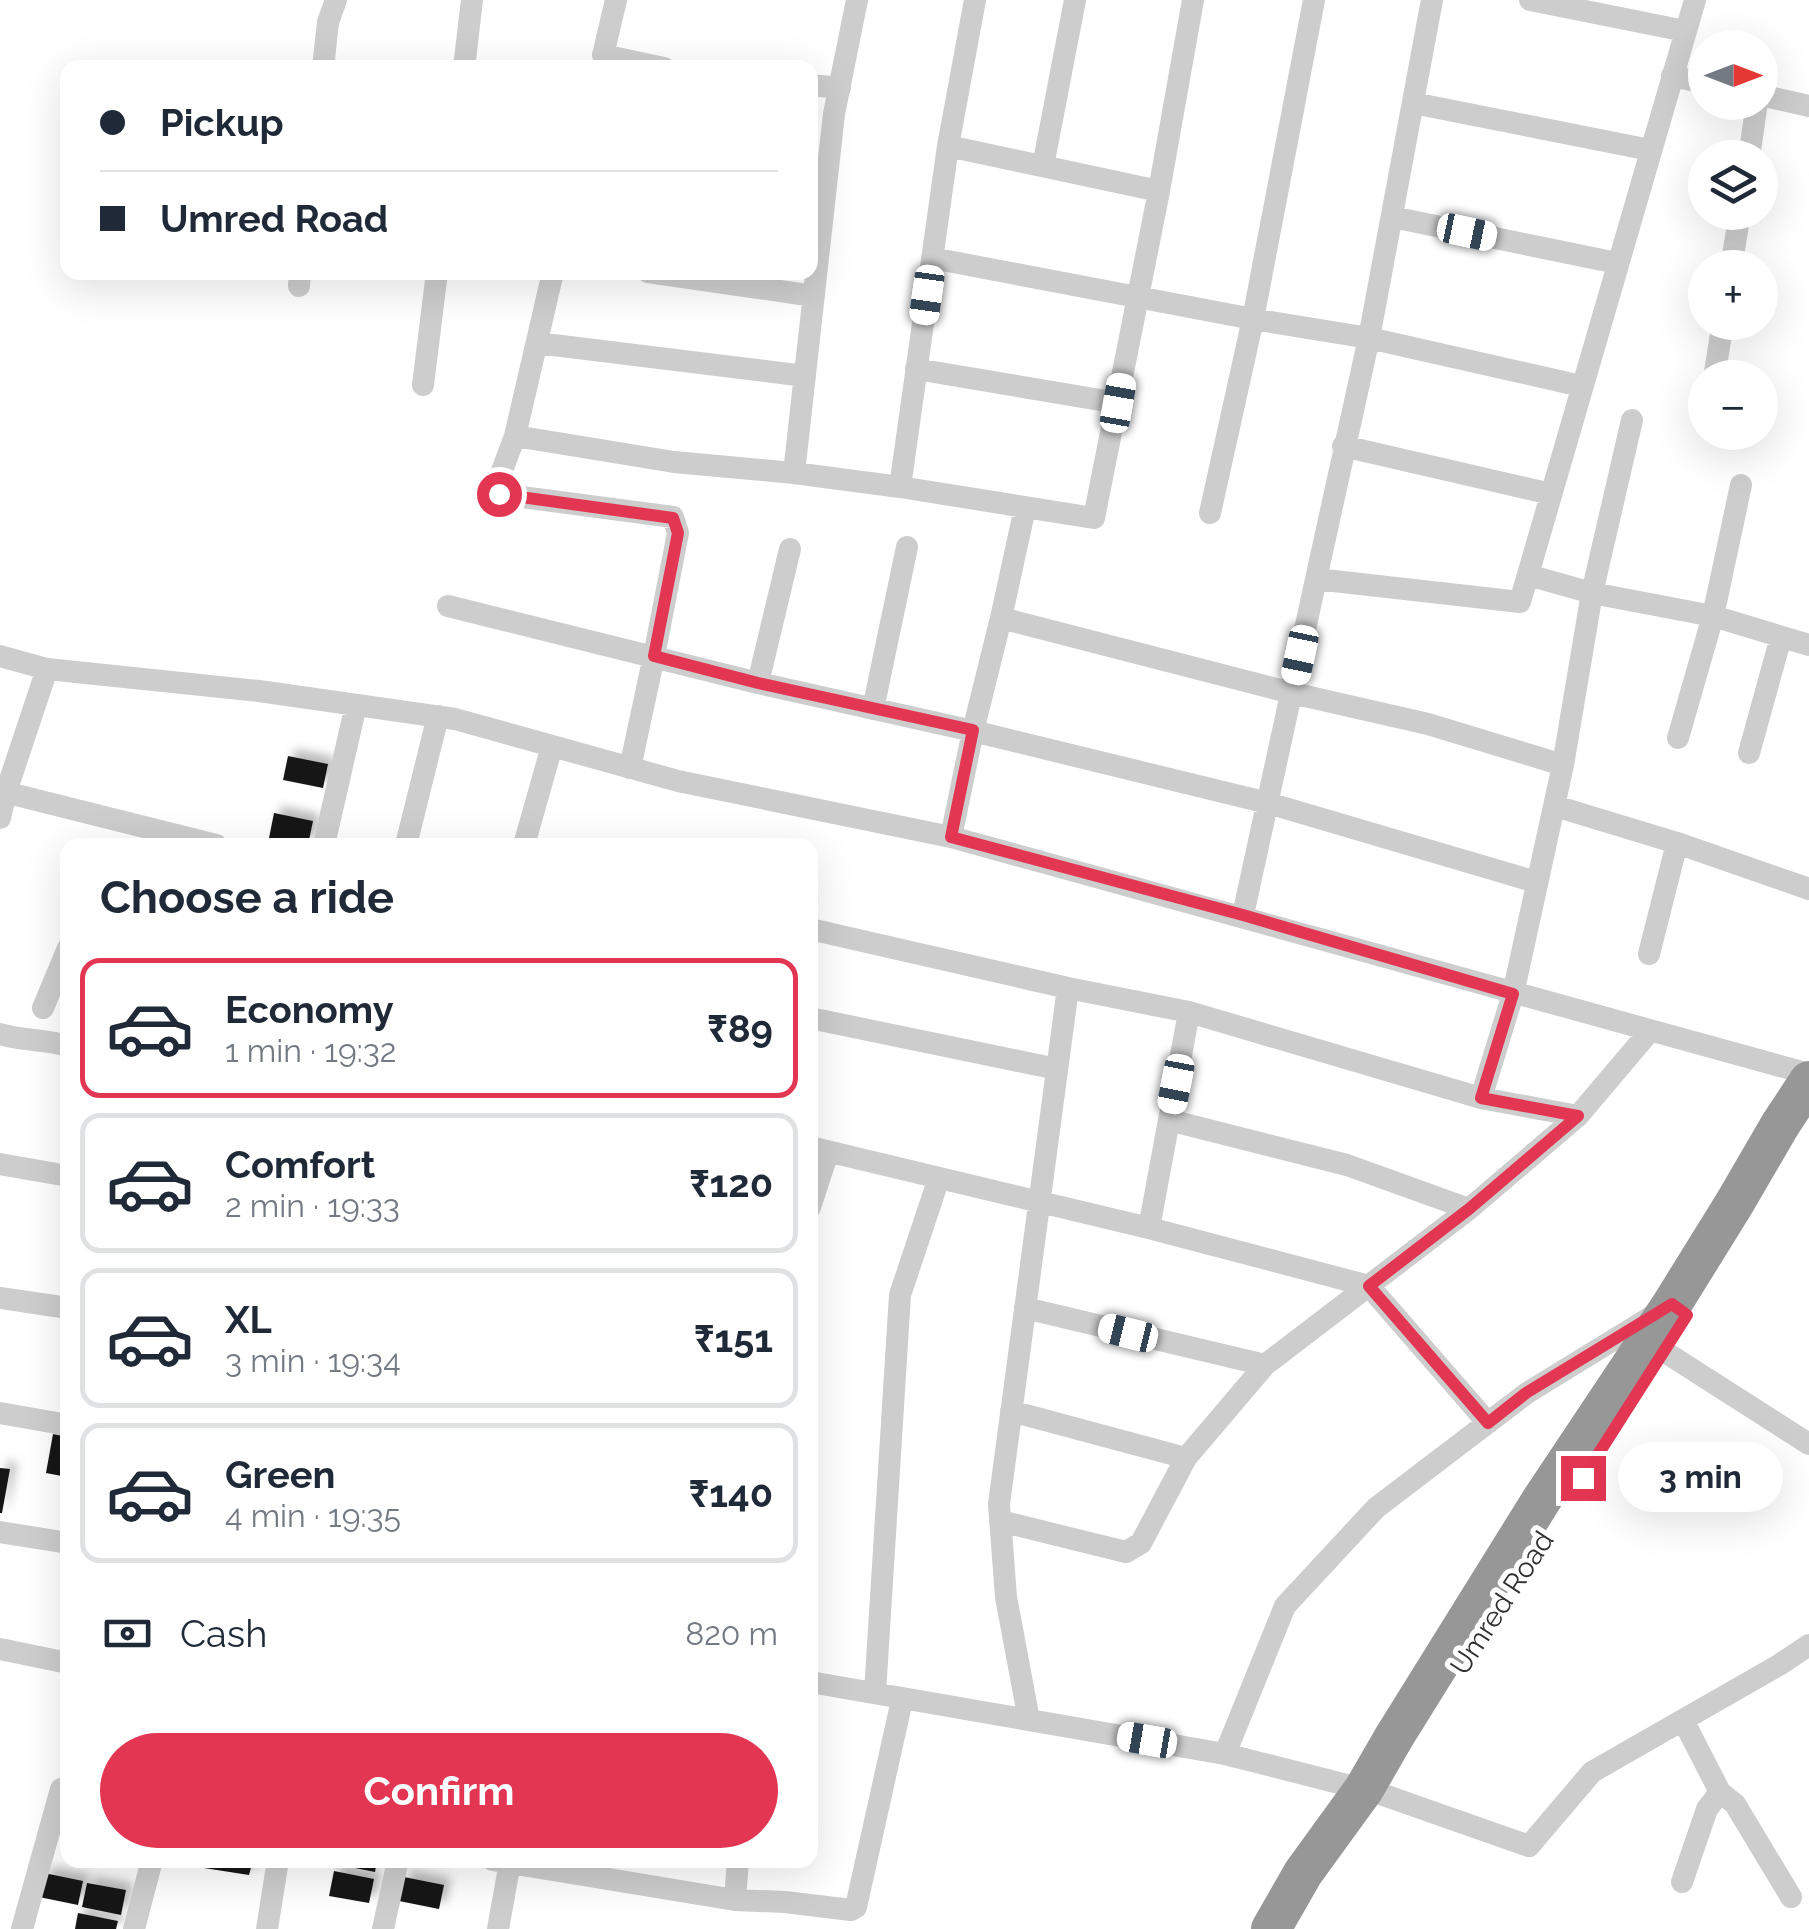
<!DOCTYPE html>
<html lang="en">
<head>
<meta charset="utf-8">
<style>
	:root { --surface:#fff; --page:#f2f2f3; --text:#1f2937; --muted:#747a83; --line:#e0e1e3; --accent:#e33652 }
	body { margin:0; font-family:Raleway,sans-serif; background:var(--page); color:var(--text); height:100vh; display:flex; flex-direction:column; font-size:38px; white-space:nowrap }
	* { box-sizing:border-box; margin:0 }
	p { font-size:32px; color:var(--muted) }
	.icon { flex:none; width:55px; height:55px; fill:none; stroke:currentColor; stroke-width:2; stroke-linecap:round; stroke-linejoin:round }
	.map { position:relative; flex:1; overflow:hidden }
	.side { position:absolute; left:60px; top:838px; width:758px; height:1030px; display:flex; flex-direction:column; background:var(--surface); border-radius:20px; box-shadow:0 10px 40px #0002 }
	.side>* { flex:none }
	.guide { position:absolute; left:60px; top:60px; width:758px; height:220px; border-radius:20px; box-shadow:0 10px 40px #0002; display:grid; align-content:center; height:220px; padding:0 40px; background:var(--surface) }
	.needle { width:65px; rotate:90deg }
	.fabs { position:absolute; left:1688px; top:30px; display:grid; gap:20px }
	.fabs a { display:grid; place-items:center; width:90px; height:90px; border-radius:50%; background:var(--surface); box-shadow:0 10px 40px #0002; font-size:50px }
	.end { position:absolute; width:45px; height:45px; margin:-22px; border:12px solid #e33652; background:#fff; box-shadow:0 0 0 5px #fff }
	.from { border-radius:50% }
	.bubble { position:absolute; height:70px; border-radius:35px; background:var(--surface); box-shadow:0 10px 40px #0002; font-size:32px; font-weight:700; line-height:70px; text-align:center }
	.car { position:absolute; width:30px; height:60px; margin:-30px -15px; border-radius:12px; box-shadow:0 0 8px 2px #0007; background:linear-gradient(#fff 24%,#345 0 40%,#fff 0 76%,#345 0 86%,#fff 0) }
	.guide b { display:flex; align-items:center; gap:35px; height:95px; font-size:38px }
	.guide b+b { border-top:2px solid var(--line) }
	.guide i { width:25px; height:25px; background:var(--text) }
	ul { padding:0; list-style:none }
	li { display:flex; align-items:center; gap:30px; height:140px; margin:0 20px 15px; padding:0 20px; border:5px solid var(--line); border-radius:20px }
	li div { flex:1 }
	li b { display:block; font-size:38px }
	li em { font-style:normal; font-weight:700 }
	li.active { border-color:var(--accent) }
	li>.icon { width:90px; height:90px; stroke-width:1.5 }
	h2 { padding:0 40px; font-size:45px; line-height:120px }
	.pay { display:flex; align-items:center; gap:25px; height:110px; padding:0 40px; font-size:38px }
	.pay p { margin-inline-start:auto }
	.cta { display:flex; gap:20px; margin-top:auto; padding:20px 40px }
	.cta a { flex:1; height:115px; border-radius:60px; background:var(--accent); color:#fff; font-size:40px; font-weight:700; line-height:115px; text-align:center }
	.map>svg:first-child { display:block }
</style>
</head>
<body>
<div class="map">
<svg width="1809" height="1929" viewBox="0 0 1809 1929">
	<defs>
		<filter id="shadow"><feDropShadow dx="7" dy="-7" stdDeviation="5" flood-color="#0004"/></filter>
	</defs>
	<rect width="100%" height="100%" fill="#fff"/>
	<path fill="#171717" filter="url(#shadow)" d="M 288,756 L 328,764 L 323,788 L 283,780 Z
		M 274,813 L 313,821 L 308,845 L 269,838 Z
		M 53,1434 L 68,1437 L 67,1477 L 46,1473 Z
		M 0,1468 L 10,1469 L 2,1513 L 0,1513 Z
		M 206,1860 L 253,1860 L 249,1875 L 204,1868 Z
		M 336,1860 L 377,1860 L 375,1872 L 335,1864 Z
		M 334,1871 L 374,1879 L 369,1903 L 329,1896 Z
		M 44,1873 L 83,1881 L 78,1905 L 39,1897 Z
		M 404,1877 L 444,1885 L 439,1909 L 399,1901 Z
		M 87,1883 L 126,1890 L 121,1915 L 82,1907 Z
		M 78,1913 L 118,1921 L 116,1929 L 75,1929 Z"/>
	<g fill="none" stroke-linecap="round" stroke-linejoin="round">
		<path stroke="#cdcdcd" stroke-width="22" d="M 616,0 L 603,55 L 664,68
			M 975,0 L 948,146 L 1159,191 L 1193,0
			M 1432,0 L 1369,338 L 1316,579 L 1520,602 L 1695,0
			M 1530,0 L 1685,31
			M 323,68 L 328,22 L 336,0
			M 464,68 L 472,0
			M 1672,76 L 1705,83
			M 810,85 L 840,88
			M 1760,95 L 1809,106
			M 1413,103 L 1650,150
			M 1749,158 L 1757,102
			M 1043,166 L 1075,0
			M 1392,217 L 1617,263
			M 932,258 L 1253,319 L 1369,338 L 1581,386
			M 1731,268 L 1740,212
			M 553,272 L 515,436 L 674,462 L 794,473 L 900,487 L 1094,518 L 1159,191
			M 648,272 L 814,296
			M 299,286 L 300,272
			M 537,343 L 805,376
			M 916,369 L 1118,403
			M 1714,378 L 1723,322
			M 423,385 L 437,272
			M 515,436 L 497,484 L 499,494 L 673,517 L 678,533 L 654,656 L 630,768
			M 1343,446 L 1551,494
			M 794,473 L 834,114 L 857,0
			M 900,487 L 948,146
			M 1210,513 L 1253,319 L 1314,0
			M 1528,575 L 1592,593 L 1713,616 L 1809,645
			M 448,606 L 758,683 L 973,731 L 1001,618 L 1292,693 L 1428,724 L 1563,765 L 1513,994 L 1481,1098
			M 1001,618 L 1025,508
			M 0,656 L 47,669 L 259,691 L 455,719 L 678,781 L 951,837
			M 758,683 L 790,549
			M 873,709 L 907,547
			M 1678,738 L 1713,616 L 1741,485
			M 1749,753 L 1781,637
			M 1563,765 L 1592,593 L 1632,420
			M 0,791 L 216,845
			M 1555,806 L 1677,843 L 1809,889
			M 0,818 L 6,792 L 47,669
			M 324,845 L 356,705
			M 406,845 L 438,716
			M 524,845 L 552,746
			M 1536,882 L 1268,803 L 973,731 L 951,837 C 1238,914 1523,996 1809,1074
			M 1243,915 L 1316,579
			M 810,929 L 1068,988 L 999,1504 L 1006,1597 L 1029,1720
			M 1649,954 L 1677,843
			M 1068,988 L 1189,1012
			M 43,1008 L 68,948
			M 810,1018 L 1057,1069
			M 0,1034 C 22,1041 45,1039 68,1046
			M 1169,1120 L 1347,1165 L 1469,1209
			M 810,1147 L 1149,1228
			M 0,1164 L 68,1176
			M 810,1207 L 828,1152
			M 0,1298 L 68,1308
			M 1025,1308 L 1265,1365
			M 1649,1339 L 1665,1352 L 1809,1444
			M 0,1413 L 68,1425
			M 1488,1423 L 1369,1286 L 1149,1228 L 1189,1012 L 1481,1098 L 1578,1116
			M 1186,1458 L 1265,1365 L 1469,1209 L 1578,1116 L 1650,1031
			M 1000,1521 L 1126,1552 L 1141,1543 L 1186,1458 L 1011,1411
			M 0,1532 L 68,1543
			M 0,1649 L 68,1663
			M 810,1682 L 1225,1754 L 1378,1793 L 1529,1846 L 1592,1772 L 1779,1665 L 1809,1645
			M 875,1693 L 900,1295 L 939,1178
			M 1683,1720 L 1720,1792 L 1735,1804 L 1791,1897
			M 1225,1754 L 1285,1606 L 1376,1508 L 1527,1393 L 1654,1315
			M 493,1860 L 735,1900 L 738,1860
			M 1682,1882 L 1707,1809 L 1720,1792
			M 735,1900 L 785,1902 L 851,1910 L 856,1907 L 902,1700
			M 22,1929 L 61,1789
			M 134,1929 L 152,1860
			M 267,1929 L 278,1860
			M 383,1929 L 398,1860
			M 498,1929 L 510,1862"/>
		<path stroke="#979797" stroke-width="40" d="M 1271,1929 L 1303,1873 L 1364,1789 L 1394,1737 L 1542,1499 L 1672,1304 L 1734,1204 L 1780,1125 L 1809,1081"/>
	</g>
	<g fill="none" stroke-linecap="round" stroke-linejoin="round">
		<path stroke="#e33652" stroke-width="12" d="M 499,494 L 673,518 L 678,533 L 654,656 L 758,683 L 973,730 L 951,837 L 1243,915 L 1513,994 L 1481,1098 L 1578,1116 L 1469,1209 L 1369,1286 L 1488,1423 L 1526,1393 L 1672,1304 L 1687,1315 L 1583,1478"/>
	</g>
	<g text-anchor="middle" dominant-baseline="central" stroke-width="10" stroke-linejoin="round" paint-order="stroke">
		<g font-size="28" fill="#303030" stroke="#fff">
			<text transform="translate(1502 1603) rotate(-57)">Umred Road</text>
		</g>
	</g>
</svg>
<div class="fabs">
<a><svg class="needle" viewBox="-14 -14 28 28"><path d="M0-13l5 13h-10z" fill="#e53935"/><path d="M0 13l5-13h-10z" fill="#747a83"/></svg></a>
<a><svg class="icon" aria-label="layers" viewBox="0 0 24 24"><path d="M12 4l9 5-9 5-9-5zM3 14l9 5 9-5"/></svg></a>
<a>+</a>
<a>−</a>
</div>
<i class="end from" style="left:499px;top:494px"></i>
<i class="end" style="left:1583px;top:1478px"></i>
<div class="bubble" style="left:1618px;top:1442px;width:165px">3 min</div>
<i class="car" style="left:1467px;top:232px;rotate:102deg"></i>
<i class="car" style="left:927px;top:295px;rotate:188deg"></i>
<i class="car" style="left:1118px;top:403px;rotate:10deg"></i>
<i class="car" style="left:1300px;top:655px;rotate:192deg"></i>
<i class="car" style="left:1176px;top:1084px;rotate:191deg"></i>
<i class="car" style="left:1128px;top:1333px;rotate:284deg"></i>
<i class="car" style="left:1147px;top:1740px;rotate:280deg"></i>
<div class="guide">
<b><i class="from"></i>Pickup</b>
<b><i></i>Umred Road</b>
</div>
<section class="side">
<h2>Choose a ride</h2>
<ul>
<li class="active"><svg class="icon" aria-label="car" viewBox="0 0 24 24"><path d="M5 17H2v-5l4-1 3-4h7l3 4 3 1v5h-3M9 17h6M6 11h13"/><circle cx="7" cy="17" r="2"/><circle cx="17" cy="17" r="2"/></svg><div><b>Economy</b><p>1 min · 19:32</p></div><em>₹89</em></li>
<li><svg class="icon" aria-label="car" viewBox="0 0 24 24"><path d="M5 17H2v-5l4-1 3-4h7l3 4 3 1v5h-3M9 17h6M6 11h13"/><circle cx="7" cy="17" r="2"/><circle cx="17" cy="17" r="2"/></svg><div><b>Comfort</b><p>2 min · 19:33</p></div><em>₹120</em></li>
<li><svg class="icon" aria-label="car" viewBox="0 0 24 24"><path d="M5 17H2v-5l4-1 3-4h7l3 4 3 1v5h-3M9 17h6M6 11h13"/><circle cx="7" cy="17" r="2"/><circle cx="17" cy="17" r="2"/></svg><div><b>XL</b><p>3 min · 19:34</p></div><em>₹151</em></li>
<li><svg class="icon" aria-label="car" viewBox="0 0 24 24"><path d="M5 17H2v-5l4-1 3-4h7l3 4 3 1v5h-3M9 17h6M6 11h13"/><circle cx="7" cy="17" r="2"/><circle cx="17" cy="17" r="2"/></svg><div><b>Green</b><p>4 min · 19:35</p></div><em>₹140</em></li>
</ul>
<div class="pay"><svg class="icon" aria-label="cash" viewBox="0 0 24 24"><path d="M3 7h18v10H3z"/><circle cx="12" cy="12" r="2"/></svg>Cash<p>820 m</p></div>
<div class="cta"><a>Confirm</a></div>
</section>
</div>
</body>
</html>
